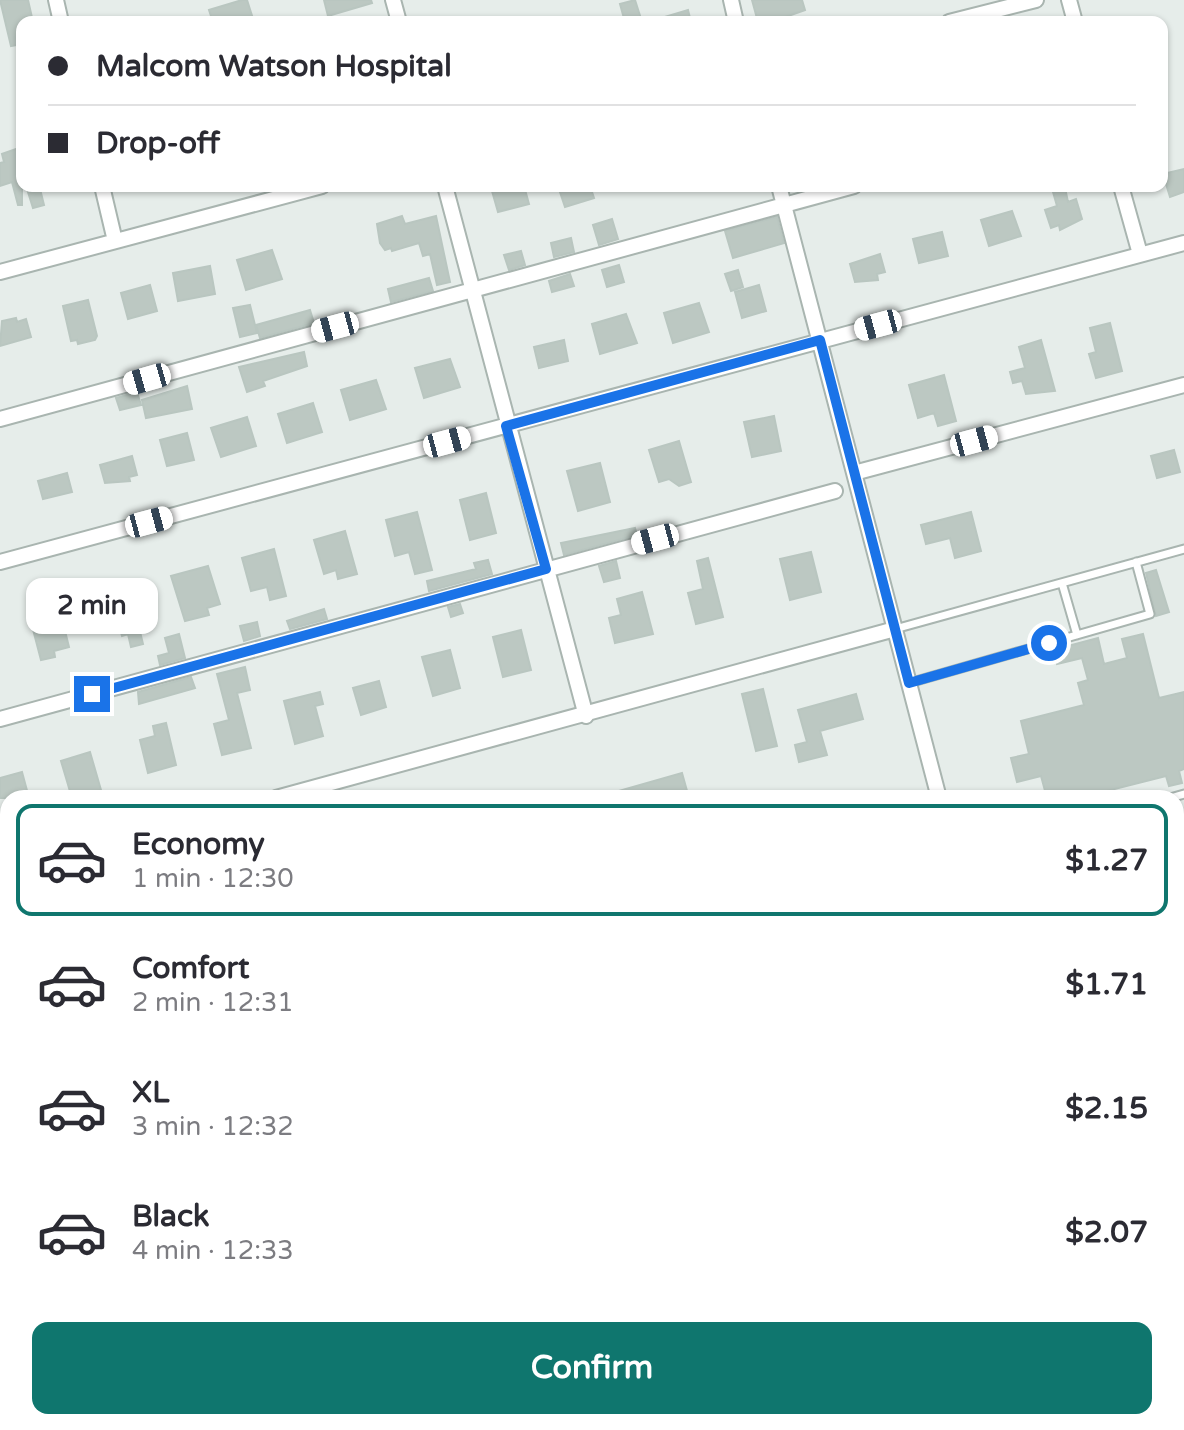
<!DOCTYPE html>
<html lang="en">
<head>
<meta charset="utf-8">
<style>
	:root { --surface:#fff; --page:#f7f7f7; --text:#2b2b33; --muted:#7c7c81; --line:#e1e1e2; --accent:#0f766e }
	body { margin:0; font-family:"Varela Round",sans-serif; background:var(--page); color:var(--text); height:100vh; display:flex; flex-direction:column; font-size:30px; white-space:nowrap }
	* { box-sizing:border-box; margin:0 }
	p { font-size:26px; color:var(--muted) }
	.icon { flex:none; width:44px; height:44px; fill:none; stroke:currentColor; stroke-width:2; stroke-linecap:round; stroke-linejoin:round }
	.map { position:relative; flex:1; overflow:hidden }
	.details { position:absolute; left:0px; top:790px; width:1184px; height:640px; display:flex; flex-direction:column; background:var(--surface); border-radius:24px 24px 0 0; box-shadow:0 2px 6px #0004 }
	.details>* { flex:none }
	.top-card { position:absolute; left:16px; top:16px; width:1152px; height:176px; border-radius:16px; box-shadow:0 2px 6px #0004; display:grid; align-content:center; height:176px; padding:0 32px; background:var(--surface) }
	.end { position:absolute; width:36px; height:36px; margin:-18px; border:10px solid #1a73e8; background:#fff; box-shadow:0 0 0 4px #fff }
	.from { border-radius:50% }
	.bubble { position:absolute; height:56px; border-radius:16px; background:var(--surface); box-shadow:0 2px 6px #0004; font-size:26px; font-weight:800; line-height:56px; text-align:center }
	.car { position:absolute; width:24px; height:48px; margin:-24px -12px; border-radius:10px; box-shadow:0 0 6px 2px #0007; background:linear-gradient(#fff 24%,#345 0 40%,#fff 0 76%,#345 0 86%,#fff 0) }
	.top-card b { display:flex; align-items:center; gap:28px; height:76px; font-size:30px }
	.top-card b+b { border-top:2px solid var(--line) }
	.top-card i { width:20px; height:20px; background:var(--text) }
	ul { padding:14px 0 0; list-style:none }
	li { display:flex; align-items:center; gap:24px; height:112px; margin:0 16px 12px; padding:0 16px; border:4px solid transparent; border-radius:16px }
	li div { flex:1 }
	li b { display:block; font-size:30px }
	li em { font-style:normal; font-weight:800 }
	li.on { border-color:var(--accent) }
	li>.icon { width:72px; height:72px; stroke-width:1.5 }
	.cta { display:flex; gap:16px; margin-top:auto; padding:16px 32px }
	.cta a { flex:1; height:92px; border-radius:16px; background:var(--accent); color:#fff; font-size:32px; font-weight:800; line-height:92px; text-align:center }
	.map>svg:first-child { display:block }
</style>
</head>
<body>
<div class="map">
<svg width="1184" height="1430" viewBox="0 0 1184 1430">
	<rect width="100%" height="100%" fill="#e6edea"/>
	<path fill="#bcc8c2" stroke="#b9c6c0" stroke-width="2" d="M 0,0 L 28,0 L 33,22 L 22,22 L 22,44 L 11,46 Z
		M 242,0 L 247,0 L 254,22 L 213,22 L 209,10 Z
		M 324,0 L 371,0 L 372,3 L 328,16 Z
		M 635,0 L 642,22 L 625,22 L 620,4 Z
		M 752,0 L 802,0 L 805,10 L 771,22 L 758,22 Z
		M 688,10 L 691,22 L 658,22 L 658,19 Z
		M 22,147 L 22,205 L 18,205 L 12,182 L 0,186 L 0,163 L 4,162 L 2,154 Z
		M 1184,169 L 1184,192 L 1170,197 L 1163,174 Z
		M 501,186 L 524,186 L 529,204 L 498,212 L 492,191 Z
		M 558,186 L 590,186 L 594,198 L 565,207 Z
		M 1065,188 L 1068,202 L 1076,199 L 1082,219 L 1060,230 L 1059,225 L 1051,228 L 1045,210 L 1057,206 L 1053,192 Z
		M 40,189 L 44,205 L 33,208 L 28,192 Z
		M 1012,211 L 1021,236 L 989,246 L 981,220 Z
		M 402,216 L 405,224 L 436,216 L 450,282 L 437,285 L 430,254 L 423,256 L 419,243 L 392,251 L 391,248 L 385,250 L 380,243 L 377,224 Z
		M 777,217 L 784,243 L 733,258 L 725,231 Z
		M 612,219 L 618,239 L 599,245 L 593,225 Z
		M 942,232 L 948,256 L 919,263 L 913,239 Z
		M 571,238 L 574,252 L 554,257 L 551,243 Z
		M 272,250 L 282,279 L 246,290 L 237,260 Z
		M 521,251 L 525,265 L 509,270 L 504,255 Z
		M 880,254 L 885,272 L 877,274 L 878,280 L 855,282 L 850,264 Z
		M 619,265 L 624,282 L 607,287 L 602,270 Z
		M 210,266 L 215,294 L 178,301 L 173,273 Z
		M 738,270 L 743,287 L 731,291 L 725,274 Z
		M 570,274 L 574,286 L 552,292 L 549,281 Z
		M 429,278 L 433,291 L 391,302 L 388,289 Z
		M 150,285 L 157,311 L 128,319 L 121,293 Z
		M 759,285 L 766,311 L 742,318 L 735,292 Z
		M 88,300 L 97,336 L 95,340 L 78,344 L 77,340 L 71,341 L 63,306 Z
		M 699,303 L 709,332 L 673,343 L 664,313 Z
		M 250,305 L 257,333 L 240,337 L 233,308 Z
		M 310,310 L 314,323 L 260,338 L 256,325 Z
		M 626,314 L 637,343 L 600,354 L 592,324 Z
		M 16,318 L 17,322 L 26,319 L 31,337 L 0,346 L 2,321 Z
		M 1110,323 L 1122,371 L 1096,378 L 1089,354 L 1096,352 L 1090,328 Z
		M 564,340 L 568,361 L 539,368 L 534,347 Z
		M 1041,340 L 1055,391 L 1026,394 L 1022,381 L 1013,383 L 1010,372 L 1025,368 L 1019,347 Z
		M 304,352 L 307,366 L 263,381 L 265,386 L 247,392 L 239,367 Z
		M 450,359 L 460,387 L 424,398 L 415,368 Z
		M 944,375 L 956,421 L 938,426 L 934,413 L 918,418 L 909,385 Z
		M 376,380 L 386,409 L 350,420 L 341,390 Z
		M 187,386 L 192,409 L 146,418 L 142,400 Z
		M 137,392 L 141,405 L 120,410 L 116,398 Z
		M 313,403 L 322,432 L 287,443 L 278,414 Z
		M 774,416 L 781,451 L 752,457 L 744,422 Z
		M 247,417 L 256,446 L 221,457 L 211,428 Z
		M 187,433 L 194,460 L 167,466 L 160,440 Z
		M 679,441 L 691,482 L 679,486 L 669,479 L 659,482 L 649,450 Z
		M 1174,450 L 1180,472 L 1157,478 L 1151,456 Z
		M 132,456 L 137,475 L 129,477 L 130,481 L 105,483 L 100,465 Z
		M 600,463 L 610,502 L 578,511 L 567,471 Z
		M 67,473 L 72,492 L 43,499 L 38,481 Z
		M 486,493 L 496,533 L 470,540 L 460,500 Z
		M 417,512 L 432,570 L 415,574 L 409,552 L 395,556 L 386,520 Z
		M 971,512 L 981,551 L 955,558 L 950,538 L 926,544 L 921,525 Z
		M 635,528 L 637,535 L 564,555 L 561,543 Z
		M 345,531 L 357,574 L 338,579 L 336,570 L 324,574 L 314,540 Z
		M 274,549 L 286,596 L 270,600 L 267,587 L 251,591 L 242,558 Z
		M 811,552 L 821,592 L 790,600 L 780,559 Z
		M 708,558 L 723,617 L 696,624 L 688,593 L 703,589 L 697,561 Z
		M 488,560 L 492,574 L 429,591 L 427,581 L 476,569 L 474,563 Z
		M 616,561 L 620,578 L 604,582 L 599,566 Z
		M 208,566 L 220,604 L 207,608 L 209,615 L 185,621 L 171,576 Z
		M 1156,570 L 1169,612 L 1156,616 L 1146,573 Z
		M 129,587 L 143,644 L 131,647 L 128,634 L 122,636 L 120,629 L 112,630 L 103,593 Z
		M 642,592 L 653,634 L 615,643 L 609,618 L 621,615 L 617,599 Z
		M 460,604 L 463,613 L 451,617 L 448,607 Z
		M 59,607 L 69,647 L 54,651 L 55,657 L 41,660 L 29,614 Z
		M 324,609 L 327,619 L 290,629 L 287,621 Z
		M 257,622 L 260,636 L 244,641 L 240,626 Z
		M 521,630 L 531,670 L 503,677 L 493,637 Z
		M 179,634 L 185,658 L 160,665 L 158,656 L 169,653 L 165,638 Z
		M 1143,634 L 1159,698 L 1184,692 L 1184,769 L 1179,771 L 1182,783 L 1169,786 L 1166,776 L 1079,798 L 1047,798 L 1041,776 L 1017,782 L 1011,758 L 1029,754 L 1021,721 L 1084,705 L 1078,683 L 1088,680 L 1082,658 L 1057,664 L 1053,650 L 1098,638 L 1104,664 L 1127,658 L 1122,639 Z
		M 450,650 L 460,688 L 433,696 L 422,657 Z
		M 245,667 L 250,690 L 237,693 L 251,748 L 222,755 L 214,724 L 229,720 L 217,674 Z
		M 191,677 L 195,688 L 139,704 L 138,692 Z
		M 379,681 L 386,707 L 361,715 L 353,688 Z
		M 763,689 L 777,746 L 756,751 L 742,694 Z
		M 320,692 L 323,704 L 315,706 L 323,736 L 295,744 L 284,701 Z
		M 856,694 L 863,719 L 820,731 L 827,755 L 799,762 L 795,745 L 807,742 L 798,710 Z
		M 166,723 L 176,765 L 148,773 L 140,740 L 155,736 L 153,726 Z
		M 90,752 L 101,790 L 72,798 L 61,761 Z
		M 22,772 L 29,798 L 0,798 L 0,778 Z
		M 682,773 L 689,798 L 606,798 L 605,795 Z"/>
	<g fill="none" stroke-linecap="round" stroke-linejoin="round">
		<g stroke="#a9b5b0" stroke-width="11">
			<path id="service" d="M 1062,583 L 1077,635
				M 895,629 L 1184,549
				M 909,683 L 1150,614 L 1136,562
				M 1170,798 L 1184,794
				M 1176,967 L 1184,965
				M 1176,1053 L 1184,1051"/>
		</g>
		<g stroke="#a9b5b0" stroke-width="18">
			<path id="minor" d="M 56,0 L 61,22
				M 393,0 L 399,22
				M 731,0 L 736,22
				M 1069,0 L 1075,22
				M 949,22 L 1036,0
				M 102,186 L 115,241
				M 445,186 L 586,716
				M 779,186 L 939,798
				M 1121,186 L 1140,254
				M 0,272 L 322,186
				M 0,419 L 854,186
				M 854,473 L 1184,385
				M 0,562 L 1184,243
				M 0,719 L 835,491
				M 276,798 L 895,629
				M 0,872 L 8,869
				M 0,967 L 8,997
				M 123,1422 L 126,1430
				M 432,1422 L 434,1430
				M 788,1422 L 791,1430
				M 1102,1422 L 1104,1430
				M 1163,1430 L 1184,1425"/>
		</g>
		<g stroke="#a9b5b0" stroke-width="22">
			<path id="tertiary" d="M 1176,1282 L 1184,1280
				M 627,1430 L 658,1422"/>
		</g>
		<use href="#service" stroke="#fff" stroke-width="7"/>
		<use href="#minor" stroke="#fff" stroke-width="14"/>
		<use href="#tertiary" stroke="#fff" stroke-width="18"/>
	</g>
	<g fill="none" stroke-linecap="round" stroke-linejoin="round">
		<path stroke="#1a73e8" stroke-width="10" d="M 92,694 L 546,569 L 506,426 L 820,340 L 909,683 L 1049,643"/>
	</g>
</svg>
<i class="end from" style="left:1049px;top:643px"></i>
<i class="end" style="left:92px;top:694px"></i>
<div class="bubble" style="left:26px;top:578px;width:132px">2 min</div>
<i class="car" style="left:878px;top:325px;rotate:255deg"></i>
<i class="car" style="left:335px;top:327px;rotate:255deg"></i>
<i class="car" style="left:147px;top:379px;rotate:254deg"></i>
<i class="car" style="left:974px;top:441px;rotate:75deg"></i>
<i class="car" style="left:447px;top:442px;rotate:75deg"></i>
<i class="car" style="left:149px;top:522px;rotate:75deg"></i>
<i class="car" style="left:655px;top:539px;rotate:255deg"></i>
<div class="top-card">
<b><i class="from"></i>Malcom Watson Hospital</b>
<b><i></i>Drop-off</b>
</div>
<section class="details">
<ul>
<li class="on"><svg class="icon" aria-label="car" viewBox="0 0 24 24"><path d="M5 17H2v-5l4-1 3-4h7l3 4 3 1v5h-3M9 17h6M6 11h13"/><circle cx="7" cy="17" r="2"/><circle cx="17" cy="17" r="2"/></svg><div><b>Economy</b><p>1 min · 12:30</p></div><em>$1.27</em></li>
<li><svg class="icon" aria-label="car" viewBox="0 0 24 24"><path d="M5 17H2v-5l4-1 3-4h7l3 4 3 1v5h-3M9 17h6M6 11h13"/><circle cx="7" cy="17" r="2"/><circle cx="17" cy="17" r="2"/></svg><div><b>Comfort</b><p>2 min · 12:31</p></div><em>$1.71</em></li>
<li><svg class="icon" aria-label="car" viewBox="0 0 24 24"><path d="M5 17H2v-5l4-1 3-4h7l3 4 3 1v5h-3M9 17h6M6 11h13"/><circle cx="7" cy="17" r="2"/><circle cx="17" cy="17" r="2"/></svg><div><b>XL</b><p>3 min · 12:32</p></div><em>$2.15</em></li>
<li><svg class="icon" aria-label="car" viewBox="0 0 24 24"><path d="M5 17H2v-5l4-1 3-4h7l3 4 3 1v5h-3M9 17h6M6 11h13"/><circle cx="7" cy="17" r="2"/><circle cx="17" cy="17" r="2"/></svg><div><b>Black</b><p>4 min · 12:33</p></div><em>$2.07</em></li>
</ul>
<div class="cta"><a>Confirm</a></div>
</section>
</div>
</body>
</html>
